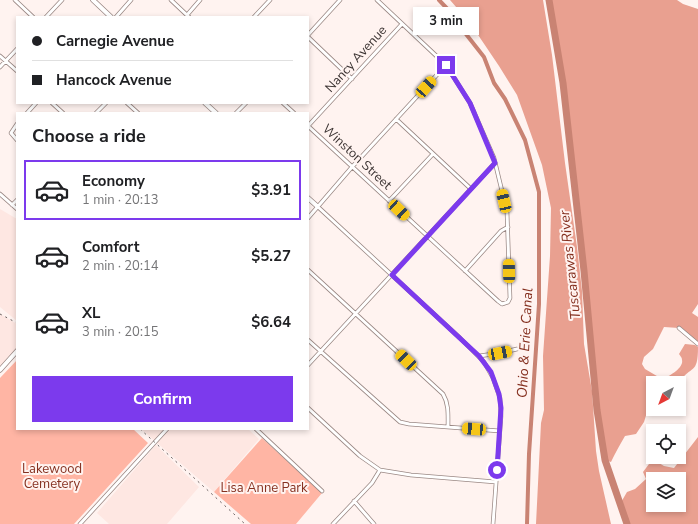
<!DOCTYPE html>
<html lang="en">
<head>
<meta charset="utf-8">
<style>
	:root { --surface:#fff; --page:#f6f6f6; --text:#202124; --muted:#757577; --line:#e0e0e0; --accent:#7c3aed }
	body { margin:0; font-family:"Nunito Sans",sans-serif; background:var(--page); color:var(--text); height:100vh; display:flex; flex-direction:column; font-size:15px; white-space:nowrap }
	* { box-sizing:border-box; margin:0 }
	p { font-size:13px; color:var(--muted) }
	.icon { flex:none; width:22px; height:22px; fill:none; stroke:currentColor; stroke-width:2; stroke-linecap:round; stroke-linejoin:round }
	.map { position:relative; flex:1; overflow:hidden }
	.side { position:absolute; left:16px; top:112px; width:293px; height:318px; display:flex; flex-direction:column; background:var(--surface); border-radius:0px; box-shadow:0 2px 6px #0003 }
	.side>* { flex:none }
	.guide { position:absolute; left:16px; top:16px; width:293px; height:88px; border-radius:0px; box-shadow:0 2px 6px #0003; display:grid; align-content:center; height:88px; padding:0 16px; background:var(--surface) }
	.needle { width:26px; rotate:221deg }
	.buttons { position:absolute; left:646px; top:376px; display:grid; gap:8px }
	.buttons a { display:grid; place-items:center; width:40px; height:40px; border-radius:0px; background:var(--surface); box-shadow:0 2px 6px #0003; font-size:20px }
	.end { position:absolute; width:18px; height:18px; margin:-9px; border:5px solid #7c3aed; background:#fff; box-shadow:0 0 0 2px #fff }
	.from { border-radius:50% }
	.bubble { position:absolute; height:28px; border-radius:0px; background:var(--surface); box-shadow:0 2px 6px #0003; font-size:13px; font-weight:700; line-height:28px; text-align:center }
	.car { position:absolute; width:12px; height:24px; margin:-12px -6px; border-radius:5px; box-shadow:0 0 3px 1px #0007; background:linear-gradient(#f5c518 24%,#345 0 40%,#f5c518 0 76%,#345 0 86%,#f5c518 0) }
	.guide b { display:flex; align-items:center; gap:14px; height:38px; font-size:15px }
	.guide b+b { border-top:1px solid var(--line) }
	.guide i { width:10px; height:10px; background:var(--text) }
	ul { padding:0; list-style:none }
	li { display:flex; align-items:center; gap:12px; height:60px; margin:0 8px 6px; padding:0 8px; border:2px solid transparent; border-radius:0px }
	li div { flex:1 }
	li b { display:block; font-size:15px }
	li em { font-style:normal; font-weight:700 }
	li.active { border-color:var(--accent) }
	li>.icon { width:36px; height:36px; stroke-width:1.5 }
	h2 { padding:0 16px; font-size:18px; line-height:48px }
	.primary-button { display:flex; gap:8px; margin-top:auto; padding:8px 16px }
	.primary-button a { flex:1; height:46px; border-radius:0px; background:var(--accent); color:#fff; font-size:16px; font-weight:700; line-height:46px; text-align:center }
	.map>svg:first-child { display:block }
</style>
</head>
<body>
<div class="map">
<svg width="698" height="524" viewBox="0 0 698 524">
	<rect width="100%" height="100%" fill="#fff3f0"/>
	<path fill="#fee7e2" d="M 0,209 L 17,219 L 17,321 L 0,307 Z
		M 0,314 L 17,324 L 17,351 L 0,370 Z
		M 141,429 L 248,429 L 259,439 L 214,492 Z
		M 156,445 L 199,487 L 167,524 L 109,524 L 97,513 Z"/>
	<path fill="#ffb5a4" d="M 17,360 L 17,429 L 133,429 L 148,443 L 74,524 L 0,524 L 0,378 Z
		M 262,438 L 322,493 L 296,524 L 251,524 L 214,492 Z"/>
	<path fill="#e9a090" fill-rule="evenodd" d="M 450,0 L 543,0 L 552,55 L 565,163 L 577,247 L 582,291 L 584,344 L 592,391 L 596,451 L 599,471 L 611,524 L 536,524 L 541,423 L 544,410 L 543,356 L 550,256 L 551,208 L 542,165 L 517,95 L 499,66 L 470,23 Z
		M 549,0 L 677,0 L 683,4 L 698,9 L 698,304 L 692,313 L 698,317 L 698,344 L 679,328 L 664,327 L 653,349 L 644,357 L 642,364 L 645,369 L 662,379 C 668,377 684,368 682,360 C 682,357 680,356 679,354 L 685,344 L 695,345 L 698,347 C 698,376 691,364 679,383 L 653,383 L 653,401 L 649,406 L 644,422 L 636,434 L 625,436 C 620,445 615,453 611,462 L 605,460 L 563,83 Z
		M 698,437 L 698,524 L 627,524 L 620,504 L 627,492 L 635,489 L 646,479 L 643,472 L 649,464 L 654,460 L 664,466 L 674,468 ZM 653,479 L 679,479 L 679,505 L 653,505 Z"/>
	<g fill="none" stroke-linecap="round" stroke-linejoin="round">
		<path stroke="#c98373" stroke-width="4" d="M 439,0 L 458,20 L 462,29 L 484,57 L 494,83 L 505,99 L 525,140 L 539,192 L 539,304 L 529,454 L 527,524"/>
		<path stroke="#c98373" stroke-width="7" d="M 549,0 L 563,83 L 584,271 L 597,410 L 605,460 L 627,524"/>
		<g stroke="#9a8884" stroke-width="4.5">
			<path id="minor" d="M 15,0 L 33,17
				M 171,0 L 189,17
				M 187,15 L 200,0
				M 46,17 L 62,0
				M 116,17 L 131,0
				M 254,17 L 270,0
				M 308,35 L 340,0
				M 308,37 L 352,79
				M 0,56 L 17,71
				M 0,67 L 17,49
				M 52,103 L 63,113
				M 127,103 L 138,113
				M 283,103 L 294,113
				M 27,113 L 36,103
				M 96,113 L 106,103
				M 236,113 L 246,103
				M 396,119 L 471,189
				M 17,124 L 11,133 L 17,140
				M 308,126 L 498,301 L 502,304 L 508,302 L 510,298 L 507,212 L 494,158 L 470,103 L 446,65 L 377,0
				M 308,126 L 402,24
				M 0,194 L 17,209
				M 389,201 L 433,154
				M 12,205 L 17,200
				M 317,206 L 460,338 L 484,362 L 493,378 L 500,398 L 501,416 L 493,524
				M 308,218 L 352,167 L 446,65
				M 308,270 L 443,394 C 449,404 448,415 448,427
				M 465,271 L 501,231 L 508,227
				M 679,328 L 698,344
				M 308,340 L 400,422 L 409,424 L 500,431
				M 479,356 L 500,353 L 517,349
				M 308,365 L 495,163
				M 308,408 L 360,456 L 380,470 L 411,475 L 496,482
				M 256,429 L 322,491
				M 354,501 L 374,524
				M 80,524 L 167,429
				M 333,524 L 372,483 L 380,470"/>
		</g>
		<g stroke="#9a8884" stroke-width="5.5">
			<path id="tertiary" d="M 93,0 L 111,17
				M 205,103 L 216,113
				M 308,198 L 317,206
				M 0,370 L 17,351"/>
		</g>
		<use href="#minor" stroke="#fff" stroke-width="3"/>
		<use href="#tertiary" stroke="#fff" stroke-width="4"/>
		<path stroke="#69605f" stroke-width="1" stroke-dasharray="2 4" stroke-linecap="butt" d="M 0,314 L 17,323
			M 140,429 L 245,524"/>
	</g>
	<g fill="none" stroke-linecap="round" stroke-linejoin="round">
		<path stroke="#7c3aed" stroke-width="5" d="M 446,65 L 470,103 L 495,163 L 392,275 L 479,356 L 491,372 L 499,394 L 501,408 L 497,470"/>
	</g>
	<g text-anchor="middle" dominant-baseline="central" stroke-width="4" stroke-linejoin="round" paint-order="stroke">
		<g font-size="13" fill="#3c3433" stroke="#fff3f0">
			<text transform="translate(356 59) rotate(-48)">Nancy Avenue</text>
			<text transform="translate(357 157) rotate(43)">Winston Street</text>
		</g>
		<g font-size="13" fill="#863120" stroke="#fff3f0">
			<text x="52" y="469">Lakewood<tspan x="52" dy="15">Cemetery</tspan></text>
			<text x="264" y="488">Lisa Anne Park</text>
		</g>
		<g font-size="14" font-style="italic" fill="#842f1e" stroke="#fff3f0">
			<text transform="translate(570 265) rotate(-96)">Tuscarawas River</text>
			<text transform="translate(525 343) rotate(-87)">Ohio &amp; Erie Canal</text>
		</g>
	</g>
</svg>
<div class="buttons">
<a><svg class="needle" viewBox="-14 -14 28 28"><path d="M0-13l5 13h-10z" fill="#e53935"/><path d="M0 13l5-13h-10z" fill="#757577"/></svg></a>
<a><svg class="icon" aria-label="locate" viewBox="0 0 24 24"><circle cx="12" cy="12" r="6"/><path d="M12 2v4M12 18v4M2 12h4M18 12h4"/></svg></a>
<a><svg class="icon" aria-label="layers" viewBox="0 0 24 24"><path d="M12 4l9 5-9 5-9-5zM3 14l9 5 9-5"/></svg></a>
</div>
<i class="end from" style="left:497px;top:470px"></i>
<i class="end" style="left:446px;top:65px"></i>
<div class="bubble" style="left:413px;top:7px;width:66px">3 min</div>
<i class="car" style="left:426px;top:87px;rotate:42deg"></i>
<i class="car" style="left:504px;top:201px;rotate:347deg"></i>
<i class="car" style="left:399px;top:210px;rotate:133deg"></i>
<i class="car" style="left:509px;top:271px;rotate:359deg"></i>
<i class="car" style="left:500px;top:353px;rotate:79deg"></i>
<i class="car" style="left:406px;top:360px;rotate:314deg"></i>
<i class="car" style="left:474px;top:429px;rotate:274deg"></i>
<div class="guide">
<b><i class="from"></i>Carnegie Avenue</b>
<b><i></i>Hancock Avenue</b>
</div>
<section class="side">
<h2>Choose a ride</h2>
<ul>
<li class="active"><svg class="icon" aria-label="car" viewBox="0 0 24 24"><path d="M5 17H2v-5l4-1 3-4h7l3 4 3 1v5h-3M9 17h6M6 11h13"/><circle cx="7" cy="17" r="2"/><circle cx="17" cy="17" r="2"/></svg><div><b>Economy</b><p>1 min · 20:13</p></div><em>$3.91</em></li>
<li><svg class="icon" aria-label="car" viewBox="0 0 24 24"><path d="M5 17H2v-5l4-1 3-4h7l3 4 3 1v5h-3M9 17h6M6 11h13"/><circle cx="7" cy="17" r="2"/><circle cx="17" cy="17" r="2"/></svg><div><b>Comfort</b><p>2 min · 20:14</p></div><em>$5.27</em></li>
<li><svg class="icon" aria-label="car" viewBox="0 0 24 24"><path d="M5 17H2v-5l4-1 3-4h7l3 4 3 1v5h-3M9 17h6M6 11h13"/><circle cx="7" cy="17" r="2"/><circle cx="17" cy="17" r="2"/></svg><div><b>XL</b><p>3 min · 20:15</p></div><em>$6.64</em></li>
</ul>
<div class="primary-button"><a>Confirm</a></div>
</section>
</div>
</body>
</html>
